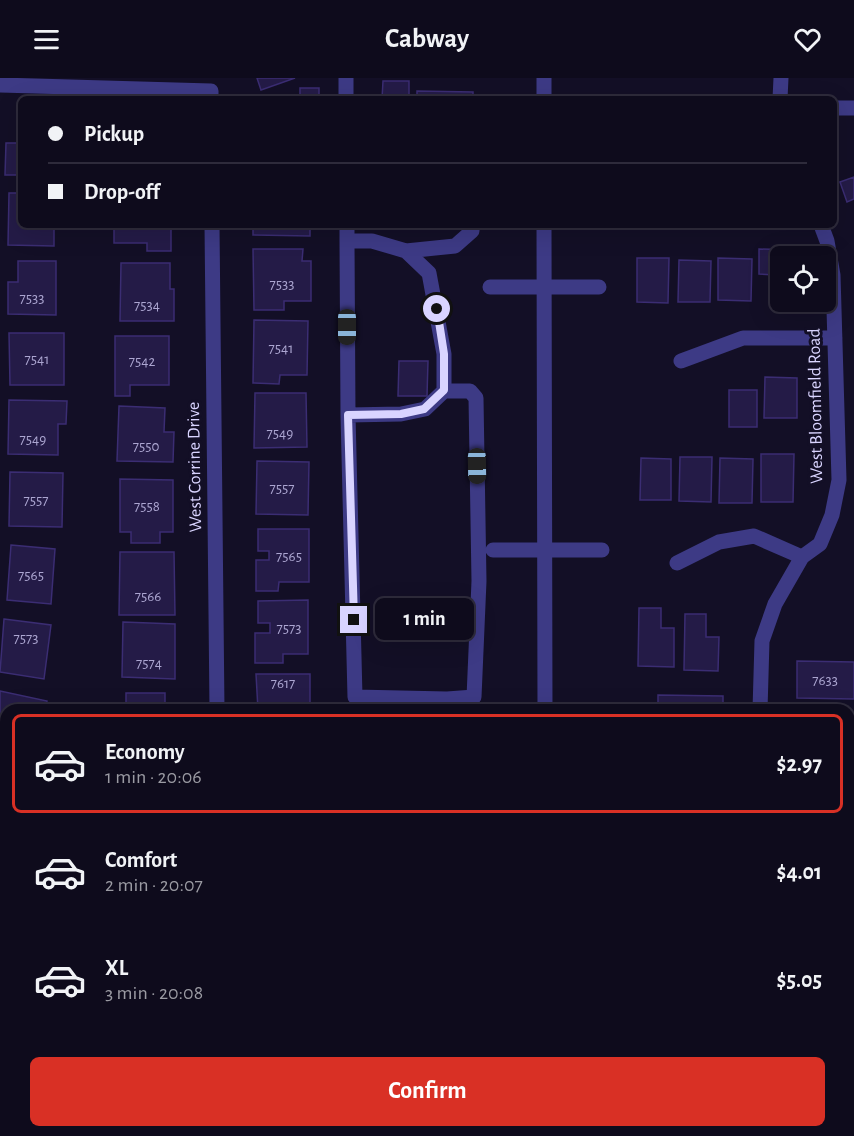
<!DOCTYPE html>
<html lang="en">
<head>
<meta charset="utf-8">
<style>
	:root { --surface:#0e0b1c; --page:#1c1929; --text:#f1f3f6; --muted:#9b9ba3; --line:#2e2b3b; --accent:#d93025 }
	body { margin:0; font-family:"Alegreya Sans",sans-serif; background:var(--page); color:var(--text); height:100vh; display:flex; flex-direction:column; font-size:22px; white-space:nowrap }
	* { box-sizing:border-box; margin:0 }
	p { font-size:20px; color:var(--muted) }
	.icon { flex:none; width:33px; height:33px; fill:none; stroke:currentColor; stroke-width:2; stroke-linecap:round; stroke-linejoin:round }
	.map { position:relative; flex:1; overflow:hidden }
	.drawer { position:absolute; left:0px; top:626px; width:855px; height:434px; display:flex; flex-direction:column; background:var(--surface); border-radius:18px 18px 0 0; box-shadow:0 6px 24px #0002,0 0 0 2px var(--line) }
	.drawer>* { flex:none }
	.guide { position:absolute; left:18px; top:18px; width:819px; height:132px; border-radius:9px; box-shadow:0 6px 24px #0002,0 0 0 2px var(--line); display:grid; align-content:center; height:132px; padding:0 30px; background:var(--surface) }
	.buttons { position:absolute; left:770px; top:168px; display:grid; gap:12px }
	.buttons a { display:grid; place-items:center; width:66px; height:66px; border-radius:9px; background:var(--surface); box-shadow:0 6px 24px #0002,0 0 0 2px var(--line); font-size:30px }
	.end { position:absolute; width:27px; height:27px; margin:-14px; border:8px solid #d9d4ff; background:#111; box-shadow:0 0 0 3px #111 }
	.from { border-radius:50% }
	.bubble { position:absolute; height:42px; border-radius:9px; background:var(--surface); box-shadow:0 6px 24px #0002,0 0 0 2px var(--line); font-size:20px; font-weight:600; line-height:42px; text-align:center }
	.car { position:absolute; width:18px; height:36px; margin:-18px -9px; border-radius:8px; box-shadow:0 0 4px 2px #0007; background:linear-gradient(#222 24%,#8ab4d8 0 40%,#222 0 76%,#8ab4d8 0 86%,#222 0) }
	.guide b { display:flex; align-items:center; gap:21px; height:57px; font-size:22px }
	.guide b+b { border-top:2px solid var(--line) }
	.guide i { width:15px; height:15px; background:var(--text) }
	ul { padding:10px 0 0; list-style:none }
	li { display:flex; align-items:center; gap:18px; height:99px; margin:0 12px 9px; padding:0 18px; border:3px solid transparent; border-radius:9px }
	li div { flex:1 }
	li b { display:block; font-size:22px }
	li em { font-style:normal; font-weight:600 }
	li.on { border-color:var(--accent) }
	li>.icon { width:54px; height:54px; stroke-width:1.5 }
	.action { display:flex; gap:12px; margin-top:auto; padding:12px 30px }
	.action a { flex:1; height:69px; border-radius:9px; background:var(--accent); color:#fff; font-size:24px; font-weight:600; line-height:69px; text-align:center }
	header { display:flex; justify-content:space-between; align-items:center; height:78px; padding:0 30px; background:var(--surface); font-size:27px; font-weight:600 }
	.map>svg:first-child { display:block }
</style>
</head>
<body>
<header><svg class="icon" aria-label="menu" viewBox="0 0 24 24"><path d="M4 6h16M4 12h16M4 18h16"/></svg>Cabway<svg class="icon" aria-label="heart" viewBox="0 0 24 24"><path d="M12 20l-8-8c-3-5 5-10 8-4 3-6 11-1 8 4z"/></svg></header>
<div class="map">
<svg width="854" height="1058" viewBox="0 0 854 1058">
	<rect width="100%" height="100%" fill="#130f26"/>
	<path fill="#241b47" stroke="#3b2d73" stroke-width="1.5" d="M 257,0 L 295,0 L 261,12 Z
		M 383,3 L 409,3 L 409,21 L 382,21 Z
		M 300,10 L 319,10 L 319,21 L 300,21 Z
		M 417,13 L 473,14 L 473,21 L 417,21 Z
		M 18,41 L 21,42 L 21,97 L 5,97 L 6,65 L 17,65 Z
		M 854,99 L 854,121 L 847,124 L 840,104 Z
		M 9,115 L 21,115 L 21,147 L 54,147 L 54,168 L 8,167 Z
		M 114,147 L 171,147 L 171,173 L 147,173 L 147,165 L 114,165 Z
		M 253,147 L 310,147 L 310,158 L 253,157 Z
		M 253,171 L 303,171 L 302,183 L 311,183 L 311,223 L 284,223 L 284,232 L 254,232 Z
		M 759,171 L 795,172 L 795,178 L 780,178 L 780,224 L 794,224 L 794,226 L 775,225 L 775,197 L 759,196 Z
		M 637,180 L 669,180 L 668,225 L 637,224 Z
		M 718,180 L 752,181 L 751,223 L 718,222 Z
		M 679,182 L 711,183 L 710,224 L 678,224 Z
		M 18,183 L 56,183 L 56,237 L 8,236 L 8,204 L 18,204 Z
		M 121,185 L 170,185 L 170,211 L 174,211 L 174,243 L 120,243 Z
		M 254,242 L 308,243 L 307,297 L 280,297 L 279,306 L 253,305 Z
		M 9,255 L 64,255 L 64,307 L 10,307 Z
		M 115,258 L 169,258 L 169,307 L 130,307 L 130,318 L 115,318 Z
		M 399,283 L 428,283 L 427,318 L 398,318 Z
		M 765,299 L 797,300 L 797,340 L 764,340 Z
		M 729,312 L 757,312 L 757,349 L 729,349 Z
		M 255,315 L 306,315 L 307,369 L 254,370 Z
		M 9,322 L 67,323 L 66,346 L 58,346 L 58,377 L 8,376 Z
		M 119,328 L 165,330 L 164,354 L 174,354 L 173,384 L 117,383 Z
		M 761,376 L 794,376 L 793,424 L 761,424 Z
		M 680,379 L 712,379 L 711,424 L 679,423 Z
		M 641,380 L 671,381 L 671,422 L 640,422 Z
		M 720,380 L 753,381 L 752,425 L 719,425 Z
		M 257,383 L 309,384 L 308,437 L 256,436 Z
		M 10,394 L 63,395 L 62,449 L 9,448 Z
		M 120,401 L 173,402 L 173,454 L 160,454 L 160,465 L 131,465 L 131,454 L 120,454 Z
		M 258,451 L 309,451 L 309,504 L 279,504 L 278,513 L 256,513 L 256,482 L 269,482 L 269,473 L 258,473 Z
		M 11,467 L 55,471 L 51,526 L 7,522 Z
		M 120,474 L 174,474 L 175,537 L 119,537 Z
		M 308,522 L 308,576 L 283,576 L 283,585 L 255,585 L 255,555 L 270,555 L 270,545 L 258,545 L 258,523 Z
		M 639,530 L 661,530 L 661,550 L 674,550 L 674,589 L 638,588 Z
		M 685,536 L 706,536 L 706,559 L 719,559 L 718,593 L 684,592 Z
		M 4,541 L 51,547 L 44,601 L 0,594 Z
		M 123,544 L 175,546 L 175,601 L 122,599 Z
		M 797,583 L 854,584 L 854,621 L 797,620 Z
		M 256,596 L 310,596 L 310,632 L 258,632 Z
		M 0,613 L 47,623 L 45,632 L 6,632 L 6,683 L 0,682 Z
		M 126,615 L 165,615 L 165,632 L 122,632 L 122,629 L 126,629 Z
		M 658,617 L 723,618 L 723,632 L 658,632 Z
		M 0,688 L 6,689 L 6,749 L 0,748 Z
		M 849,701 L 854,701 L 854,737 L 849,737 Z
		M 849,755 L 854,755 L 854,793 L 849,793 Z
		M 849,816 L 854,816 L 854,853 L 849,853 Z
		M 849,875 L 854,875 L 854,912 L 849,911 Z
		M 849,928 L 854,928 L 854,964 L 849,964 Z
		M 0,986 L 6,986 L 6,1041 L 0,1041 Z
		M 259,1053 L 313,1053 L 313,1058 L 259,1058 Z"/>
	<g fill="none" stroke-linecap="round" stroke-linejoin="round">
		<path stroke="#3d3a85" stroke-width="15" d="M 0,7 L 211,13 L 211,21
			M 346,21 L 346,0
			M 544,21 L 544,0
			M 780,21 L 781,0
			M 834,30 L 854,30
			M 212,147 L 217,632
			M 347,147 L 347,163 L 372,163 L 406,173 L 429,195 L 444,276 L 444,313 L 425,331 L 401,336 L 348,337 L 355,619 L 447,621 L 474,619 L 479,503 L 476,320 L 470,313 L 444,313
			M 544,147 L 545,632
			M 347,163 L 348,337
			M 406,173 L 455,168 L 472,153 L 472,147
			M 490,209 L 599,209
			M 681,283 L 743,260 L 835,260
			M 493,472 L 602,472
			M 677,485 L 719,464 L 754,458 L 802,479
			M 760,632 L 762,563 L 775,526 L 802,479 L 820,466 L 832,437 L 839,402 L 833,197 L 827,163 L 821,147
			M 0,941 L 6,941
			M 849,1002 L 854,1002
			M 219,1058 L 219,1053"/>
	</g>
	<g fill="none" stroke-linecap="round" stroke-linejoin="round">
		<path stroke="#d9d4ff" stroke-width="8" d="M 354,542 L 348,337 L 401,336 L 424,331 L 444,312 L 444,276 L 437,231"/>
	</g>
	<g text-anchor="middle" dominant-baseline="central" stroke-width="6" stroke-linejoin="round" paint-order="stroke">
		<g font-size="15" fill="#aca6d1">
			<text x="282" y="206">7533</text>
			<text x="32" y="220">7533</text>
			<text x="147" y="227">7534</text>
			<text x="281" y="270">7541</text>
			<text x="37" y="281">7541</text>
			<text x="142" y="283">7542</text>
			<text x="280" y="355">7549</text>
			<text x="33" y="361">7549</text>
			<text x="146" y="368">7550</text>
			<text x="282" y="410">7557</text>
			<text x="36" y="422">7557</text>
			<text x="147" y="428">7558</text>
			<text x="289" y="478">7565</text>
			<text x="31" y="497">7565</text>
			<text x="148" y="518">7566</text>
			<text x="289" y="550">7573</text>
			<text x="26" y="560">7573</text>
			<text x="149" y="585">7574</text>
			<text x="825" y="602">7633</text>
			<text x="283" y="605">7617</text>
		</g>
		<g font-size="18" fill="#d9d4ff" stroke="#130f26">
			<text transform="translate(816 328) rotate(-91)">West Bloomfield Road</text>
			<text transform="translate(195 389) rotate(-91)">West Corrine Drive</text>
		</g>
	</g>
</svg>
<div class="buttons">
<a><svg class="icon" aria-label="locate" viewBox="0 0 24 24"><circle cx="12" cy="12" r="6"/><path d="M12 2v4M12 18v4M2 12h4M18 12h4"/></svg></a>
</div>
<i class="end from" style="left:437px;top:231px"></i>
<i class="end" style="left:354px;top:542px"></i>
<div class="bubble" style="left:375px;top:520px;width:99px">1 min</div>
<i class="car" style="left:347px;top:249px;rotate:180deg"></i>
<i class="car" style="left:477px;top:388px;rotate:179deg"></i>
<div class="guide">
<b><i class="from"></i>Pickup</b>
<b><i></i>Drop-off</b>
</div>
<section class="drawer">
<ul>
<li class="on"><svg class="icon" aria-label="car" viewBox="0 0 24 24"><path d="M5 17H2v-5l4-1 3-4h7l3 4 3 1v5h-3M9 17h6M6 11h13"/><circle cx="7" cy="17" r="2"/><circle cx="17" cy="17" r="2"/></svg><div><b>Economy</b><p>1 min · 20:06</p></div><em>$2.97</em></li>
<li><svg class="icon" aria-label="car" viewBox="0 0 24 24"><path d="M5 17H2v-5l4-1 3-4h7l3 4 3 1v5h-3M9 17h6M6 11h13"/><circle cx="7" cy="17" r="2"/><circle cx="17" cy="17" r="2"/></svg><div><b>Comfort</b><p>2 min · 20:07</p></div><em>$4.01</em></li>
<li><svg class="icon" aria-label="car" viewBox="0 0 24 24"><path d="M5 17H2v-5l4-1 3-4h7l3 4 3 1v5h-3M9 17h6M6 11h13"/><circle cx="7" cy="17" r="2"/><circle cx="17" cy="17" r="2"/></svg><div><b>XL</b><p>3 min · 20:08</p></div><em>$5.05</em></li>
</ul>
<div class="action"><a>Confirm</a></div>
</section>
</div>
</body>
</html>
